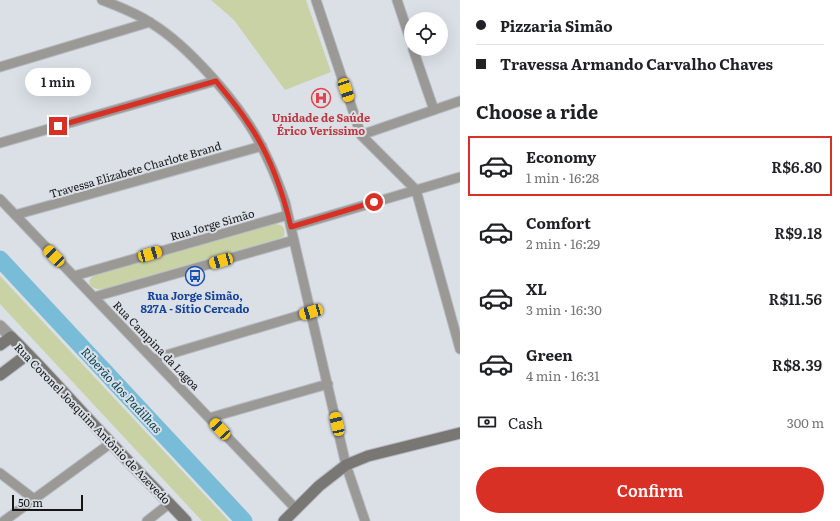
<!DOCTYPE html>
<html lang="en">
<head>
<meta charset="utf-8">
<style>
	:root { --surface:#fff; --page:#f6f6f6; --text:#202124; --muted:#757577; --line:#e0e0e0; --accent:#d93025 }
	body { margin:0; font-family:Literata,serif; background:var(--page); color:var(--text); height:100vh; display:flex; flex-direction:column; font-size:15px; white-space:nowrap }
	* { box-sizing:border-box; margin:0 }
	p { font-size:13px; color:var(--muted) }
	.icon { flex:none; width:22px; height:22px; fill:none; stroke:currentColor; stroke-width:2; stroke-linecap:round; stroke-linejoin:round }
	.map { position:relative; flex:1; overflow:hidden }
	.sheet { display:flex; flex-direction:column; background:var(--surface); width:380px }
	.sheet>* { flex:none }
	.guide { display:grid; align-content:center; height:88px; padding:0 16px; background:var(--surface) }
	.tools { position:absolute; left:404px; top:12px; display:grid; gap:8px }
	.tools a { display:grid; place-items:center; width:44px; height:44px; border-radius:50%; background:var(--surface); box-shadow:0 4px 16px #0002; font-size:20px }
	.scale { position:absolute; left:12px; bottom:10px; width:71px; box-sizing:border-box; padding-left:4px; border:2px solid #131517; border-top:0; font-size:11px; line-height:14px; white-space:nowrap; color:#131517; -webkit-text-stroke:3px #dbe0e6; paint-order:stroke }
	.end { position:absolute; width:18px; height:18px; margin:-9px; border:5px solid #d93025; background:#fff; box-shadow:0 0 0 2px #fff }
	.from { border-radius:50% }
	.bubble { position:absolute; height:28px; border-radius:14px; background:var(--surface); box-shadow:0 4px 16px #0002; font-size:13px; font-weight:600; line-height:28px; text-align:center }
	.car { position:absolute; width:12px; height:24px; margin:-12px -6px; border-radius:5px; box-shadow:0 0 3px 1px #0007; background:linear-gradient(#f5c518 24%,#345 0 40%,#f5c518 0 76%,#345 0 86%,#f5c518 0) }
	.guide b { display:flex; align-items:center; gap:14px; height:38px; font-size:15px }
	.guide b+b { border-top:1px solid var(--line) }
	.guide i { width:10px; height:10px; background:var(--text) }
	ul { padding:0; list-style:none }
	li { display:flex; align-items:center; gap:12px; height:60px; margin:0 8px 6px; padding:0 8px; border:2px solid transparent; border-radius:0px }
	li div { flex:1 }
	li b { display:block; font-size:15px }
	li em { font-style:normal; font-weight:600 }
	li.selected { border-color:var(--accent) }
	li>.icon { width:36px; height:36px; stroke-width:1.5 }
	h2 { padding:0 16px; font-size:18px; line-height:48px }
	.pay { display:flex; align-items:center; gap:10px; height:44px; padding:0 16px; font-size:15px }
	.pay p { margin-inline-start:auto }
	.action { display:flex; gap:8px; margin-top:auto; padding:8px 16px }
	.action a { flex:1; height:46px; border-radius:24px; background:var(--accent); color:#fff; font-size:16px; font-weight:600; line-height:46px; text-align:center }
	main { display:flex; flex:1; min-height:0 }
	.map>svg:first-child { display:block }
</style>
</head>
<body>
<main>
<div class="map">
<svg width="460" height="521" viewBox="0 0 460 521">
	<rect width="100%" height="100%" fill="#dbe0e6"/>
	<path fill="#c9d2a5" d="M 211,0 L 306,0 L 331,72 L 285,90 L 234,20 Z
		M 273,224 C 282,224 286,227 284,236 L 281,238 L 107,288 C 100,290 95,290 90,285 L 89,281 L 92,277 L 96,275 Z
		M 0,276 L 229,521 L 202,521 L 0,304 Z"/>
	<g fill="none" stroke-linecap="round" stroke-linejoin="round">
		<path stroke="#79bcd8" stroke-width="17" d="M 0,259 L 244,521"/>
		<g stroke="#b7bbc1" stroke-width="11">
			<path id="minor" d="M 102,0 C 118,6 136,13 151,23 C 174,37 192,55 210,75 C 223,89 235,104 246,120 C 263,145 275,173 285,202 L 346,465 L 365,521
				M 316,0 L 361,135 L 416,190 L 460,349
				M 397,0 L 411,42
				M 413,49 L 434,110
				M 0,67 L 150,22
				M 361,135 L 460,101
				M 0,143 L 215,81
				M 0,199 L 296,509
				M 15,215 L 262,146
				M 291,227 L 460,177
				M 74,276 L 288,215
				M 94,297 L 294,240
				M 153,359 L 311,312
				M 209,418 L 328,384
				M 0,473 L 34,499
				M 4,521 L 111,443
				M 147,521 L 170,503"/>
		</g>
		<g stroke="#b7bbc1" stroke-width="13">
			<path id="tertiary" d="M 0,326 L 11,337"/>
		</g>
		<g stroke="#b7bbc1" stroke-width="13">
			<path id="secondary" d="M 0,345 L 11,337 C 46,371 78,409 112,444 C 136,470 162,495 186,521
				M 0,375 L 28,354
				M 284,521 L 319,486 L 346,465 L 368,456 L 460,433"/>
		</g>
		<use href="#minor" stroke="#9a9996" stroke-width="9"/>
		<use href="#tertiary" stroke="#9a9996" stroke-width="11"/>
		<use href="#secondary" stroke="#797773" stroke-width="11"/>
	</g>
	<g fill="none" stroke-linecap="round" stroke-linejoin="round">
		<path stroke="#d93025" stroke-width="5" d="M 58,126 L 216,81 C 226,94 237,106 246,120 C 269,152 282,189 291,227 L 374,202"/>
	</g>
	<defs>
		<g id="hospital-ring" transform="scale(1)"><circle r="9.5" fill="#dbe0e6" stroke="#e0444e" stroke-width="1.5"/><path d="M-5-5h3v3.5h4V-5h3V5h-3V1.5h-4V5h-3Z" fill="#e0444e"/></g>
		<g id="bus-ring" transform="scale(1)"><circle r="9.5" fill="#dbe0e6" stroke="#1a4fb4" stroke-width="1.5"/><path d="M-5-6H5V4H4V6H2V4H-2V6H-4V4H-5ZM-3.5-4V0h7V-4ZM-3.5 1.2v1.5H-2V1.2ZM2 1.2v1.5H3.5V1.2Z" fill="#1a4fb4"/></g>
	</defs>
	<g fill-rule="evenodd">
		<use href="#hospital-ring" x="321" y="98"/>
		<use href="#bus-ring" x="195" y="276"/>
	</g>
	<g text-anchor="middle" dominant-baseline="central" stroke-width="4" stroke-linejoin="round" paint-order="stroke">
		<g font-size="11" font-weight="bold" fill="#be3a42" stroke="#dbe0e6">
			<text x="321" y="117">Unidade de Saúde<tspan x="321" dy="13">Érico Veríssimo</tspan></text>
		</g>
		<g font-size="11" fill="#131517" stroke="#dbe0e6">
			<text transform="translate(135 169) rotate(-16)">Travessa Elizabete Charlote Brand</text>
			<text transform="translate(212 224) rotate(-16)">Rua Jorge Simão</text>
			<text transform="translate(157 345) rotate(46)">Rua Campina da Lagoa</text>
			<text transform="translate(93 423) rotate(46)">Rua Coronel Joaquim Antônio de Azevedo</text>
		</g>
		<g font-size="11" font-weight="bold" fill="#164399" stroke="#dbe0e6">
			<text x="195" y="295">Rua Jorge Simão,<tspan x="195" dy="13">827A - Sítio Cercado</tspan></text>
		</g>
		<g font-size="12" font-style="italic" fill="#034154" stroke="#dbe0e6">
			<text transform="translate(122 390) rotate(47)">Riberão dos Padilhas</text>
		</g>
	</g>
</svg>
<div class="tools">
<a><svg class="icon" aria-label="locate" viewBox="0 0 24 24"><circle cx="12" cy="12" r="6"/><path d="M12 2v4M12 18v4M2 12h4M18 12h4"/></svg></a>
</div>
<div class="scale">50 m</div>
<i class="end from" style="left:374px;top:202px"></i>
<i class="end" style="left:58px;top:126px"></i>
<div class="bubble" style="left:25px;top:68px;width:66px">1 min</div>
<i class="car" style="left:346px;top:90px;rotate:161deg"></i>
<i class="car" style="left:150px;top:254px;rotate:74deg"></i>
<i class="car" style="left:54px;top:256px;rotate:316deg"></i>
<i class="car" style="left:221px;top:261px;rotate:254deg"></i>
<i class="car" style="left:311px;top:312px;rotate:254deg"></i>
<i class="car" style="left:337px;top:424px;rotate:347deg"></i>
<i class="car" style="left:220px;top:429px;rotate:317deg"></i>
</div>
<section class="sheet">
<div class="guide">
<b><i class="from"></i>Pizzaria Simão</b>
<b><i></i>Travessa Armando Carvalho Chaves</b>
</div>
<h2>Choose a ride</h2>
<ul>
<li class="selected"><svg class="icon" aria-label="car" viewBox="0 0 24 24"><path d="M5 17H2v-5l4-1 3-4h7l3 4 3 1v5h-3M9 17h6M6 11h13"/><circle cx="7" cy="17" r="2"/><circle cx="17" cy="17" r="2"/></svg><div><b>Economy</b><p>1 min · 16:28</p></div><em>R$6.80</em></li>
<li><svg class="icon" aria-label="car" viewBox="0 0 24 24"><path d="M5 17H2v-5l4-1 3-4h7l3 4 3 1v5h-3M9 17h6M6 11h13"/><circle cx="7" cy="17" r="2"/><circle cx="17" cy="17" r="2"/></svg><div><b>Comfort</b><p>2 min · 16:29</p></div><em>R$9.18</em></li>
<li><svg class="icon" aria-label="car" viewBox="0 0 24 24"><path d="M5 17H2v-5l4-1 3-4h7l3 4 3 1v5h-3M9 17h6M6 11h13"/><circle cx="7" cy="17" r="2"/><circle cx="17" cy="17" r="2"/></svg><div><b>XL</b><p>3 min · 16:30</p></div><em>R$11.56</em></li>
<li><svg class="icon" aria-label="car" viewBox="0 0 24 24"><path d="M5 17H2v-5l4-1 3-4h7l3 4 3 1v5h-3M9 17h6M6 11h13"/><circle cx="7" cy="17" r="2"/><circle cx="17" cy="17" r="2"/></svg><div><b>Green</b><p>4 min · 16:31</p></div><em>R$8.39</em></li>
</ul>
<div class="pay"><svg class="icon" aria-label="cash" viewBox="0 0 24 24"><path d="M3 7h18v10H3z"/><circle cx="12" cy="12" r="2"/></svg>Cash<p>300 m</p></div>
<div class="action"><a>Confirm</a></div>
</section>
</main>
</body>
</html>
